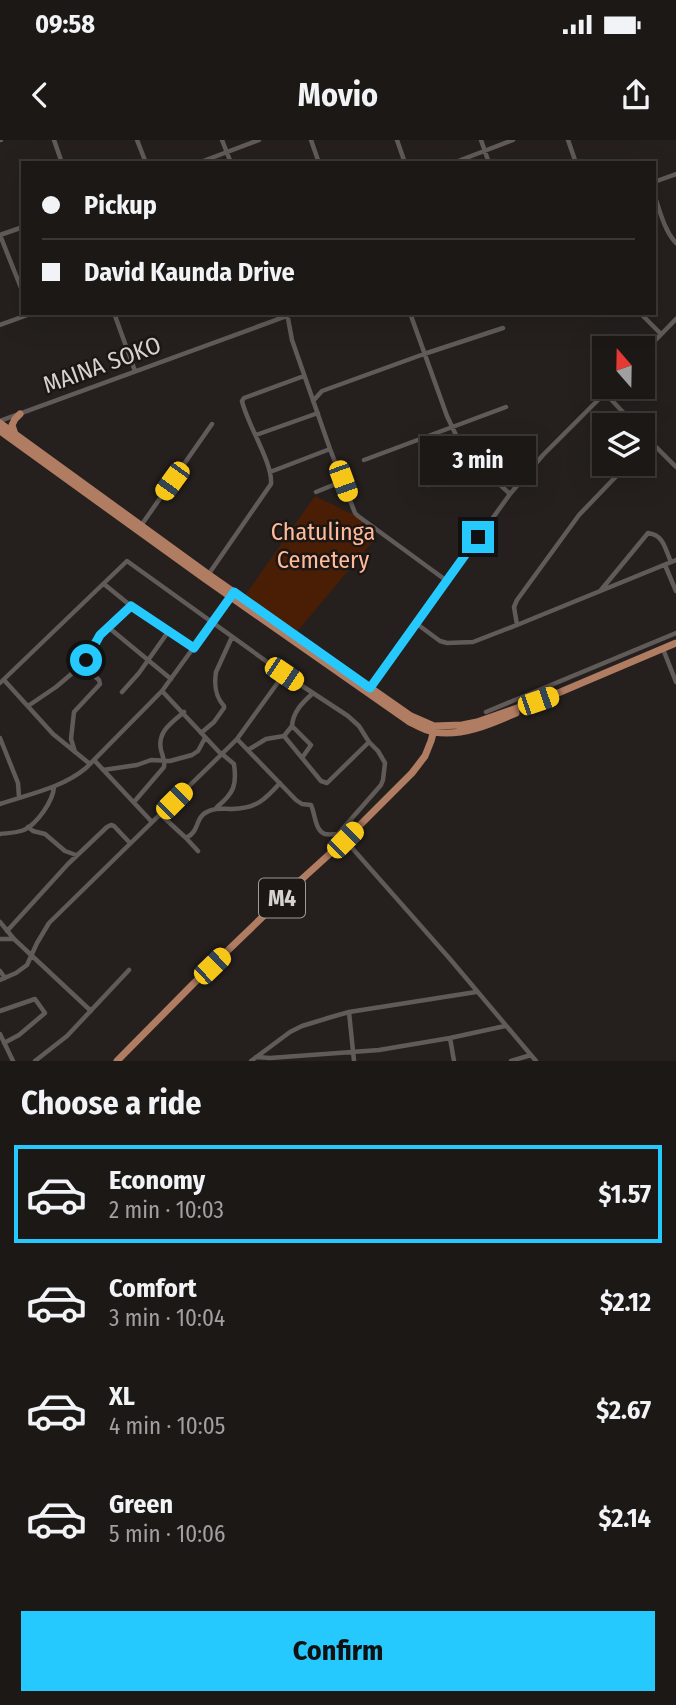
<!DOCTYPE html>
<html lang="en">
<head>
<meta charset="utf-8">
<style>
	:root { --surface:#1c1816; --page:#292523; --text:#f1f3f6; --muted:#a0a0a1; --line:#3a3735; --accent:#25c9fe }
	body { margin:0; font-family:"Fira Sans Condensed",sans-serif; background:var(--page); color:var(--text); height:100vh; display:flex; flex-direction:column; font-size:26px; white-space:nowrap }
	* { box-sizing:border-box; margin:0 }
	p { font-size:23px; color:var(--muted) }
	.icon { flex:none; width:38px; height:38px; fill:none; stroke:currentColor; stroke-width:2; stroke-linecap:round; stroke-linejoin:round }
	.map { position:relative; height:921px; overflow:hidden }
	.sheet { display:flex; flex-direction:column; background:var(--surface); flex:1 }
	.sheet>* { flex:none }
	.top-card { position:absolute; left:21px; top:21px; width:635px; height:154px; border-radius:0px; box-shadow:0 7px 28px #0002,0 0 0 2px var(--line); display:grid; align-content:center; height:154px; padding:0 21px; background:var(--surface) }
	.needle { width:46px; rotate:340deg }
	.controls { position:absolute; left:592px; top:196px; display:grid; gap:14px }
	.controls a { display:grid; place-items:center; width:63px; height:63px; border-radius:0px; background:var(--surface); box-shadow:0 7px 28px #0002,0 0 0 2px var(--line); font-size:35px }
	.end { position:absolute; width:32px; height:32px; margin:-16px; border:9px solid #25c9fe; background:#111; box-shadow:0 0 0 4px #111 }
	.from { border-radius:50% }
	.bubble { position:absolute; height:49px; border-radius:0px; background:var(--surface); box-shadow:0 7px 28px #0002,0 0 0 2px var(--line); font-size:23px; font-weight:700; line-height:49px; text-align:center }
	.car { position:absolute; width:21px; height:42px; margin:-21px -10px; border-radius:9px; box-shadow:0 0 5px 2px #0007; background:linear-gradient(#f5c518 24%,#345 0 40%,#f5c518 0 76%,#345 0 86%,#f5c518 0) }
	.top-card b { display:flex; align-items:center; gap:24px; height:66px; font-size:26px }
	.top-card b+b { border-top:2px solid var(--line) }
	.top-card i { width:18px; height:18px; background:var(--text) }
	ul { padding:0; list-style:none }
	li { display:flex; align-items:center; gap:21px; height:98px; margin:0 14px 10px; padding:0 7px; border:4px solid transparent; border-radius:0px }
	li div { flex:1 }
	li b { display:block; font-size:26px }
	li em { font-style:normal; font-weight:700 }
	li.current { border-color:var(--accent) }
	li>.icon { width:63px; height:63px; stroke-width:1.5 }
	h2 { padding:0 21px; font-size:32px; line-height:84px }
	.primary-button { display:flex; gap:14px; margin-top:auto; padding:14px 21px }
	.primary-button a { flex:1; height:80px; border-radius:0px; background:var(--accent); color:#111; font-size:28px; font-weight:700; line-height:80px; text-align:center }
	.status { display:flex; justify-content:space-between; align-items:center; height:49px; padding:0 35px; background:var(--surface); direction:ltr }
	.status svg { height:19px; fill:currentColor }
	header { display:flex; justify-content:space-between; align-items:center; height:91px; padding:0 21px; background:var(--surface); font-size:32px; font-weight:700 }
	.map>svg:first-child { display:block }
</style>
</head>
<body>
<div class="status"><b>09:58</b><svg viewBox="0 0 49 12"><path d="M0 12V9h3v3zM5 12V6h3v6zM10 12V3h3v9zM15 12V0h3v12zM26 1h20v11H26zM47 4h2v5h-2z"/></svg></div>
<header><svg class="icon" aria-label="back" viewBox="0 0 24 24"><path d="M15 5l-7 7 7 7"/></svg>Movio<svg class="icon" aria-label="share" viewBox="0 0 24 24"><path d="M12 15V3M7 8l5-5 5 5M5 13v7h14v-7"/></svg></header>
<div class="map">
<svg width="676" height="921" viewBox="0 0 676 921">
	<rect width="100%" height="100%" fill="#25201e"/>
	<path fill="#4a1e04" d="M 315,356 L 354,375 L 369,388 L 373,401 L 296,493 L 244,457 Z"/>
	<g fill="none" stroke-linecap="round" stroke-linejoin="round">
		<path stroke="#605b58" stroke-width="4.5" d="M 0,0 L 1,0
			M 54,0 L 62,23
			M 137,0 L 146,23
			M 222,0 L 231,23
			M 311,0 L 319,23
			M 397,0 L 405,23
			M 481,0 L 489,23
			M 568,0 L 576,23
			M 198,23 L 259,0
			M 453,23 L 513,0
			M 654,42 L 676,34
			M 654,54 C 660,71 664,90 676,103
			M 0,95 L 23,153
			M 0,95 L 23,87
			M 114,173 L 135,231
			M 287,173 L 292,200 L 330,309 L 355,373 L 358,376 L 447,441
			M 410,173 L 447,276 L 463,310 L 510,354
			M 640,173 L 661,194
			M 0,185 L 33,173
			M 642,214 L 676,179
			M 605,253 L 635,285
			M 313,261 L 322,251 L 424,214 L 503,188
			M 0,281 L 295,173
			M 642,293 L 676,327
			M 256,295 L 318,273
			M 642,309 L 650,301
			M 364,320 L 506,267
			M 270,332 L 330,309
			M 428,345 L 463,310
			M 316,352 L 343,341
			M 140,387 L 212,284
			M 665,425 L 676,451
			M 208,435 L 271,344 C 273,323 247,284 242,261 L 244,258 L 304,236
			M 601,450 L 648,393 C 664,395 665,409 671,422
			M 131,466 L 194,508
			M 417,484 L 440,501 L 447,503 L 473,502 L 517,485 L 676,420
			M 517,485 L 514,467 L 517,460 L 579,375 L 628,324
			M 108,487 L 171,539
			M 663,509 L 676,542
			M 284,534 L 348,576 L 359,586 L 369,602 L 378,611 L 385,623 L 383,640 L 381,645 L 338,694
			M 4,540 L 53,594 L 90,624
			M 0,543 L 127,421 L 284,534 L 237,599 L 229,607 L 49,783 L 37,803 L 27,825 L 16,833 L 0,840
			M 369,550 L 510,354 L 543,315 L 611,247
			M 162,551 L 221,614
			M 122,552 L 139,533 L 168,492
			M 28,566 L 56,547 L 82,525 L 100,495 L 131,466 L 104,444
			M 486,572 L 676,493
			M 201,593 L 214,582 L 224,568 L 224,566 C 215,556 214,545 216,532 L 232,497
			M 284,596 L 321,641 L 327,643 L 369,602
			M 0,598 L 18,643 L 19,657
			M 237,599 L 296,660 L 302,664 L 311,665 C 315,673 315,691 325,694 C 329,695 333,694 338,694 L 345,700 L 450,819 L 536,921
			M 248,610 L 266,599 L 284,596 L 292,586
			M 75,612 L 71,599 L 74,572 L 100,544 L 99,540 L 82,525
			M 302,618 L 311,605 L 292,586 C 293,572 302,563 312,554
			M 94,620 L 152,682
			M 103,630 L 137,625 L 151,620 L 170,621 L 192,615 L 198,611 L 205,598
			M 134,662 L 164,627 C 165,621 163,617 161,610 C 157,592 171,583 184,572
			M 0,664 C 29,654 62,648 86,628 L 162,551 L 231,456
			M 217,667 C 234,653 237,645 234,624 L 222,614
			M 161,675 L 186,698 C 200,691 195,679 205,673 C 215,667 222,669 232,669 C 256,668 264,661 280,643
			M 28,687 L 33,691 L 45,694 L 65,711 L 76,715
			M 0,694 C 8,693 16,693 24,690 C 37,684 53,661 54,647
			M 186,698 L 198,711
			M 0,782 L 14,799 L 91,871
			M 7,791 L 68,724 L 107,687 L 111,685 L 114,686 L 130,703
			M 0,799 L 13,799
			M 0,831 L 5,838
			M 0,871 L 35,859 L 45,873 L 19,895 L 4,903
			M 349,872 L 354,921
			M 0,894 L 13,921
			M 450,898 L 454,921
			M 256,917 L 270,918 L 379,910 L 450,898 L 505,886
			M 35,921 L 67,896 L 129,830
			M 251,921 L 290,892 L 302,886 L 328,878 L 349,872 L 476,852
			M 511,921 L 531,915"/>
		<path stroke="#b07c62" stroke-width="7" d="M 0,283 L 208,434 L 411,576 L 434,586 L 462,585 L 477,582 L 551,556 L 676,503
			M 0,291 L 205,439 L 408,581 C 416,585 425,591 434,592 C 462,597 491,584 516,573
			M 15,294 L 12,285 L 15,279 L 20,274
			M 117,921 L 194,843 L 302,739 L 345,700 L 412,633 L 425,616 L 431,601 L 434,590"/>
	</g>
	<g fill="none" stroke-linecap="round" stroke-linejoin="round">
		<path stroke="#25c9fe" stroke-width="9" d="M 86,520 L 100,495 L 131,466 L 194,508 L 234,452 L 370,548 L 478,397"/>
	</g>
	<g text-anchor="middle" dominant-baseline="central" stroke-width="5" stroke-linejoin="round" paint-order="stroke">
		<rect fill="#1c1715" stroke="#9e9a98" stroke-width="2" x="259" y="738.5" width="46" height="39" rx="5"/>
		<g font-size="23" font-weight="bold" fill="#d5d2d0">
			<text x="282" y="758">M4</text>
		</g>
		<g font-size="24" fill="#d5d2d0" stroke="#1c1715">
			<text transform="translate(102 225) rotate(-20)">MAINA SOKO</text>
		</g>
		<g font-size="24" fill="#ffba99" stroke="#1c1715">
			<text x="323" y="392">Chatulinga<tspan x="323" dy="28">Cemetery</tspan></text>
		</g>
	</g>
</svg>
<div class="controls">
<a><svg class="needle" viewBox="-14 -14 28 28"><path d="M0-13l5 13h-10z" fill="#e53935"/><path d="M0 13l5-13h-10z" fill="#a0a0a1"/></svg></a>
<a><svg class="icon" aria-label="layers" viewBox="0 0 24 24"><path d="M12 4l9 5-9 5-9-5zM3 14l9 5 9-5"/></svg></a>
</div>
<i class="end from" style="left:86px;top:520px"></i>
<i class="end" style="left:478px;top:397px"></i>
<div class="bubble" style="left:420px;top:296px;width:116px">3 min</div>
<i class="car" style="left:172px;top:341px;rotate:216deg"></i>
<i class="car" style="left:343px;top:341px;rotate:160deg"></i>
<i class="car" style="left:284px;top:534px;rotate:124deg"></i>
<i class="car" style="left:538px;top:561px;rotate:71deg"></i>
<i class="car" style="left:174px;top:661px;rotate:45deg"></i>
<i class="car" style="left:345px;top:700px;rotate:45deg"></i>
<i class="car" style="left:212px;top:826px;rotate:46deg"></i>
<div class="top-card">
<b><i class="from"></i>Pickup</b>
<b><i></i>David Kaunda Drive</b>
</div>
</div>
<section class="sheet">
<h2>Choose a ride</h2>
<ul>
<li class="current"><svg class="icon" aria-label="car" viewBox="0 0 24 24"><path d="M5 17H2v-5l4-1 3-4h7l3 4 3 1v5h-3M9 17h6M6 11h13"/><circle cx="7" cy="17" r="2"/><circle cx="17" cy="17" r="2"/></svg><div><b>Economy</b><p>2 min · 10:03</p></div><em>$1.57</em></li>
<li><svg class="icon" aria-label="car" viewBox="0 0 24 24"><path d="M5 17H2v-5l4-1 3-4h7l3 4 3 1v5h-3M9 17h6M6 11h13"/><circle cx="7" cy="17" r="2"/><circle cx="17" cy="17" r="2"/></svg><div><b>Comfort</b><p>3 min · 10:04</p></div><em>$2.12</em></li>
<li><svg class="icon" aria-label="car" viewBox="0 0 24 24"><path d="M5 17H2v-5l4-1 3-4h7l3 4 3 1v5h-3M9 17h6M6 11h13"/><circle cx="7" cy="17" r="2"/><circle cx="17" cy="17" r="2"/></svg><div><b>XL</b><p>4 min · 10:05</p></div><em>$2.67</em></li>
<li><svg class="icon" aria-label="car" viewBox="0 0 24 24"><path d="M5 17H2v-5l4-1 3-4h7l3 4 3 1v5h-3M9 17h6M6 11h13"/><circle cx="7" cy="17" r="2"/><circle cx="17" cy="17" r="2"/></svg><div><b>Green</b><p>5 min · 10:06</p></div><em>$2.14</em></li>
</ul>
<div class="primary-button"><a>Confirm</a></div>
</section>
</body>
</html>
